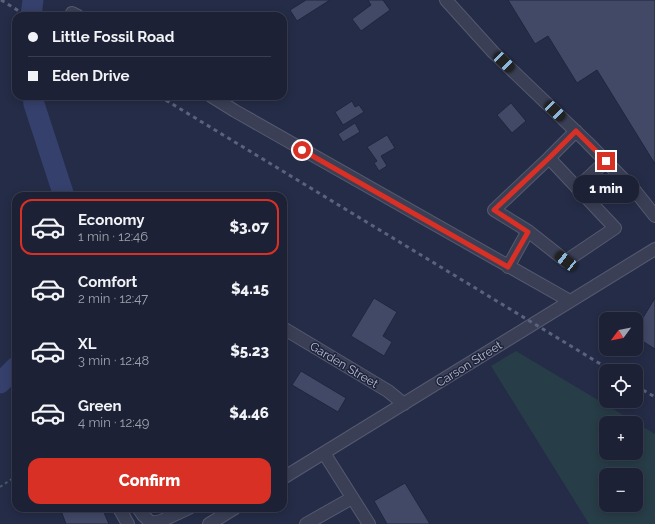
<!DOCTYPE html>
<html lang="en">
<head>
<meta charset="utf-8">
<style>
	:root { --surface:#1c2135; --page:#25293d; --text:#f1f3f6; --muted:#a0a3ad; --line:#3a3e50; --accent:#d93025 }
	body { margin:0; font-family:Raleway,sans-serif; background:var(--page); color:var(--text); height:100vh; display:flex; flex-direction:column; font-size:15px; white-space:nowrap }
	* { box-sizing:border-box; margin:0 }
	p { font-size:13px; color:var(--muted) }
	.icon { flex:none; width:22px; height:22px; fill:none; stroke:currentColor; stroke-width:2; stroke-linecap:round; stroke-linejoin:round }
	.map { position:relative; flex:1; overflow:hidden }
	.side { position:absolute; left:12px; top:192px; width:275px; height:320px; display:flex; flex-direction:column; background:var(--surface); border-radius:12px; box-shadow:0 2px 10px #0003,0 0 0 1px var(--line) }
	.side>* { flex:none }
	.top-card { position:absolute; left:12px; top:12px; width:275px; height:88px; border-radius:12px; box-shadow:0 2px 10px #0003,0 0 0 1px var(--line); display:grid; align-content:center; height:88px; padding:0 16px; background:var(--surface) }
	.needle { width:26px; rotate:238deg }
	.buttons { position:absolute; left:599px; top:312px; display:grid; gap:8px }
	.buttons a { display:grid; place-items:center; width:44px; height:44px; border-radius:8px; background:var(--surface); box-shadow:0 2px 10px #0003,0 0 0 1px var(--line); font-size:20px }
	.end { position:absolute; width:18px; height:18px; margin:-9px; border:5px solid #d93025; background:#fff; box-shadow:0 0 0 2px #fff }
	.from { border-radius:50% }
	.bubble { position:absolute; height:28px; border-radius:12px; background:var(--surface); box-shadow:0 2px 10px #0003,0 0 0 1px var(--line); font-size:13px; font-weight:800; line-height:28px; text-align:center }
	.car { position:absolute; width:12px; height:24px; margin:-12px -6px; border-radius:5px; box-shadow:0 0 3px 1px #0007; background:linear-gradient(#222 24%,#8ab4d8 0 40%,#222 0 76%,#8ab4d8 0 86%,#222 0) }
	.top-card b { display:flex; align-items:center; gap:14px; height:38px; font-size:15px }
	.top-card b+b { border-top:1px solid var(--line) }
	.top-card i { width:10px; height:10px; background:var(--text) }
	ul { padding:7px 0 0; list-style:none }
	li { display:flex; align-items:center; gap:12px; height:56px; margin:0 8px 6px; padding:0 8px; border:2px solid transparent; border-radius:12px }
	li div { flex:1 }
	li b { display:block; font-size:15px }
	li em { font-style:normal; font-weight:800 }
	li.active { border-color:var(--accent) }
	li>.icon { width:36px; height:36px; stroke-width:1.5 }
	.action { display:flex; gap:8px; margin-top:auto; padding:8px 16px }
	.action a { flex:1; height:46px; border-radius:12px; background:var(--accent); color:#fff; font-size:16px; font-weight:800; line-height:46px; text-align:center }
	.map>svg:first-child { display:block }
</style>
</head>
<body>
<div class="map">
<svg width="655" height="524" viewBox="0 0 655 524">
	<rect width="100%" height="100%" fill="#252c47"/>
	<path fill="#273d47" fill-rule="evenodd" d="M 516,351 L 655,434 L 655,524 L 589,524 L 491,366 ZM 606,423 L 636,423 L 636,453 L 606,453 ZM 606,475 L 636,475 L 636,505 L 606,505 Z"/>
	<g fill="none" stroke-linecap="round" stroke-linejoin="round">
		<path stroke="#35406d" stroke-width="21" d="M 31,16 L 33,0
			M 33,96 L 34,104 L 64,196
			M 0,383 L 16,367"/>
	</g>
	<path fill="#414967" stroke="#20263d" d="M 306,0 L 330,0 L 297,21 L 290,10 Z
		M 368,0 L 383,0 L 390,10 L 361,31 L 352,19 L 371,5 Z
		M 508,0 L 655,0 L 655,164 L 597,70 L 577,83 L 548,36 L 535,44 Z
		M 352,101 L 355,107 L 359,105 L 364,112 L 343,125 L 335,112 Z
		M 511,103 L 526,121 L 512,133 L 497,115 Z
		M 355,123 L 360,132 L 343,142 L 338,134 Z
		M 387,135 L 395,148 L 381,156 L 387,166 L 379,171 L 374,163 L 377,161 L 367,147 Z
		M 374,298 L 397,312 L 383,336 L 392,342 L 384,356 L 351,336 Z
		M 655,298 L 655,349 L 636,337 L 636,329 Z
		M 301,371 L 346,398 L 338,412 L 292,385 Z
		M 405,483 L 430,524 L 387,524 L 374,501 Z
		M 60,508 L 102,508 L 109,524 L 66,524 Z"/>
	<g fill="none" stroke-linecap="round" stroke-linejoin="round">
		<g stroke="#555a70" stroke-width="14">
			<path id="minor" d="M 446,0 L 493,52 L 587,142 L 636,192 L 655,216
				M 72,13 L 78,16
				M 211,96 L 235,111 L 570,301
				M 549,158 L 576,131
				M 577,188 L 606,161
				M 508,267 L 528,231 L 566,261 L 615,228 L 549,158 L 494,210 L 528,231
				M 283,328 L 388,391 L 404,404
				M 324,453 L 369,524
				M 283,478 L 655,249
				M 119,508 L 128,524
				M 138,508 L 143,515 L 151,523 L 161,521 L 189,508
				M 209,524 L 235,508
				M 306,524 L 352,498"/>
		</g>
		<path stroke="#455a63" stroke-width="2" stroke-dasharray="3 3" stroke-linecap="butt" d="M 0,487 L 16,476"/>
		<use href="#minor" stroke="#3a3f56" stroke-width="12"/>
		<path stroke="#5b627d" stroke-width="3" stroke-dasharray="4 4" stroke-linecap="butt" d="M 1,0 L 27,16
			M 159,96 L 612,371
			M 636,386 L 655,397"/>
	</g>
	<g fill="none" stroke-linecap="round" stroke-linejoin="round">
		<path stroke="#d93025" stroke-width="5" d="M 302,150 L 508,267 L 528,232 L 494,210 L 549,158 L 576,131 L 606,161"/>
	</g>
	<g text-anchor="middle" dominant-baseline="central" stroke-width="3" stroke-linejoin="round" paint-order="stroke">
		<g font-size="12" fill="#b7bbcf" stroke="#1e243b">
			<text transform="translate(469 364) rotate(-32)">Carson Street</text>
			<text transform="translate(344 365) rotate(31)">Garden Street</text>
		</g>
	</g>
</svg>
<div class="buttons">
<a><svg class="needle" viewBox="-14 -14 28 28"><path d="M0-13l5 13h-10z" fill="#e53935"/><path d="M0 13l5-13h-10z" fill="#a0a3ad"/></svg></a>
<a><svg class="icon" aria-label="locate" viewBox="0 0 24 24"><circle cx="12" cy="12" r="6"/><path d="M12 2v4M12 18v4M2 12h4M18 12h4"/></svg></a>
<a>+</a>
<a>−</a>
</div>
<i class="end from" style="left:302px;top:150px"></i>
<i class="end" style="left:606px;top:161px"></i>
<div class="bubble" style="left:573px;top:175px;width:66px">1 min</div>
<i class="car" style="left:504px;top:62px;rotate:134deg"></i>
<i class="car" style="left:555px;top:111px;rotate:134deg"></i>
<i class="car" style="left:566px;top:261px;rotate:308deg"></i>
<div class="top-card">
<b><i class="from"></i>Little Fossil Road</b>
<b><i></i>Eden Drive</b>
</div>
<section class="side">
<ul>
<li class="active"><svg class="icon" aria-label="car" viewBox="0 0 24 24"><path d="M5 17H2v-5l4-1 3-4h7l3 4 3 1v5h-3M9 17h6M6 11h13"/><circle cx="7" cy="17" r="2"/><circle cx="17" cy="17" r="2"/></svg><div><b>Economy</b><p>1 min · 12:46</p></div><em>$3.07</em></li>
<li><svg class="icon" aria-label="car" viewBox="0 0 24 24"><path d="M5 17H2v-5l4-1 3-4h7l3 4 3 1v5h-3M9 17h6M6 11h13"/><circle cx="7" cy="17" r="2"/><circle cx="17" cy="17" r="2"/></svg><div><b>Comfort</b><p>2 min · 12:47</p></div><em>$4.15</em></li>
<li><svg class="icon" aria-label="car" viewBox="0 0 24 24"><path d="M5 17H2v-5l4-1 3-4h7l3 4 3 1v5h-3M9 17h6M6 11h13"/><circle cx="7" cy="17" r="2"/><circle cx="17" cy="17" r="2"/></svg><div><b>XL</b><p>3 min · 12:48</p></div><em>$5.23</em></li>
<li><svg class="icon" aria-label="car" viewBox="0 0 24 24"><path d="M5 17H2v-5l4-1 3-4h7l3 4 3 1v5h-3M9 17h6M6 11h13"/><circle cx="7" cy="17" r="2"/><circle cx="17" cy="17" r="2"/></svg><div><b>Green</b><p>4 min · 12:49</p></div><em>$4.46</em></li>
</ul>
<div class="action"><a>Confirm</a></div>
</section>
</div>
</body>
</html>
